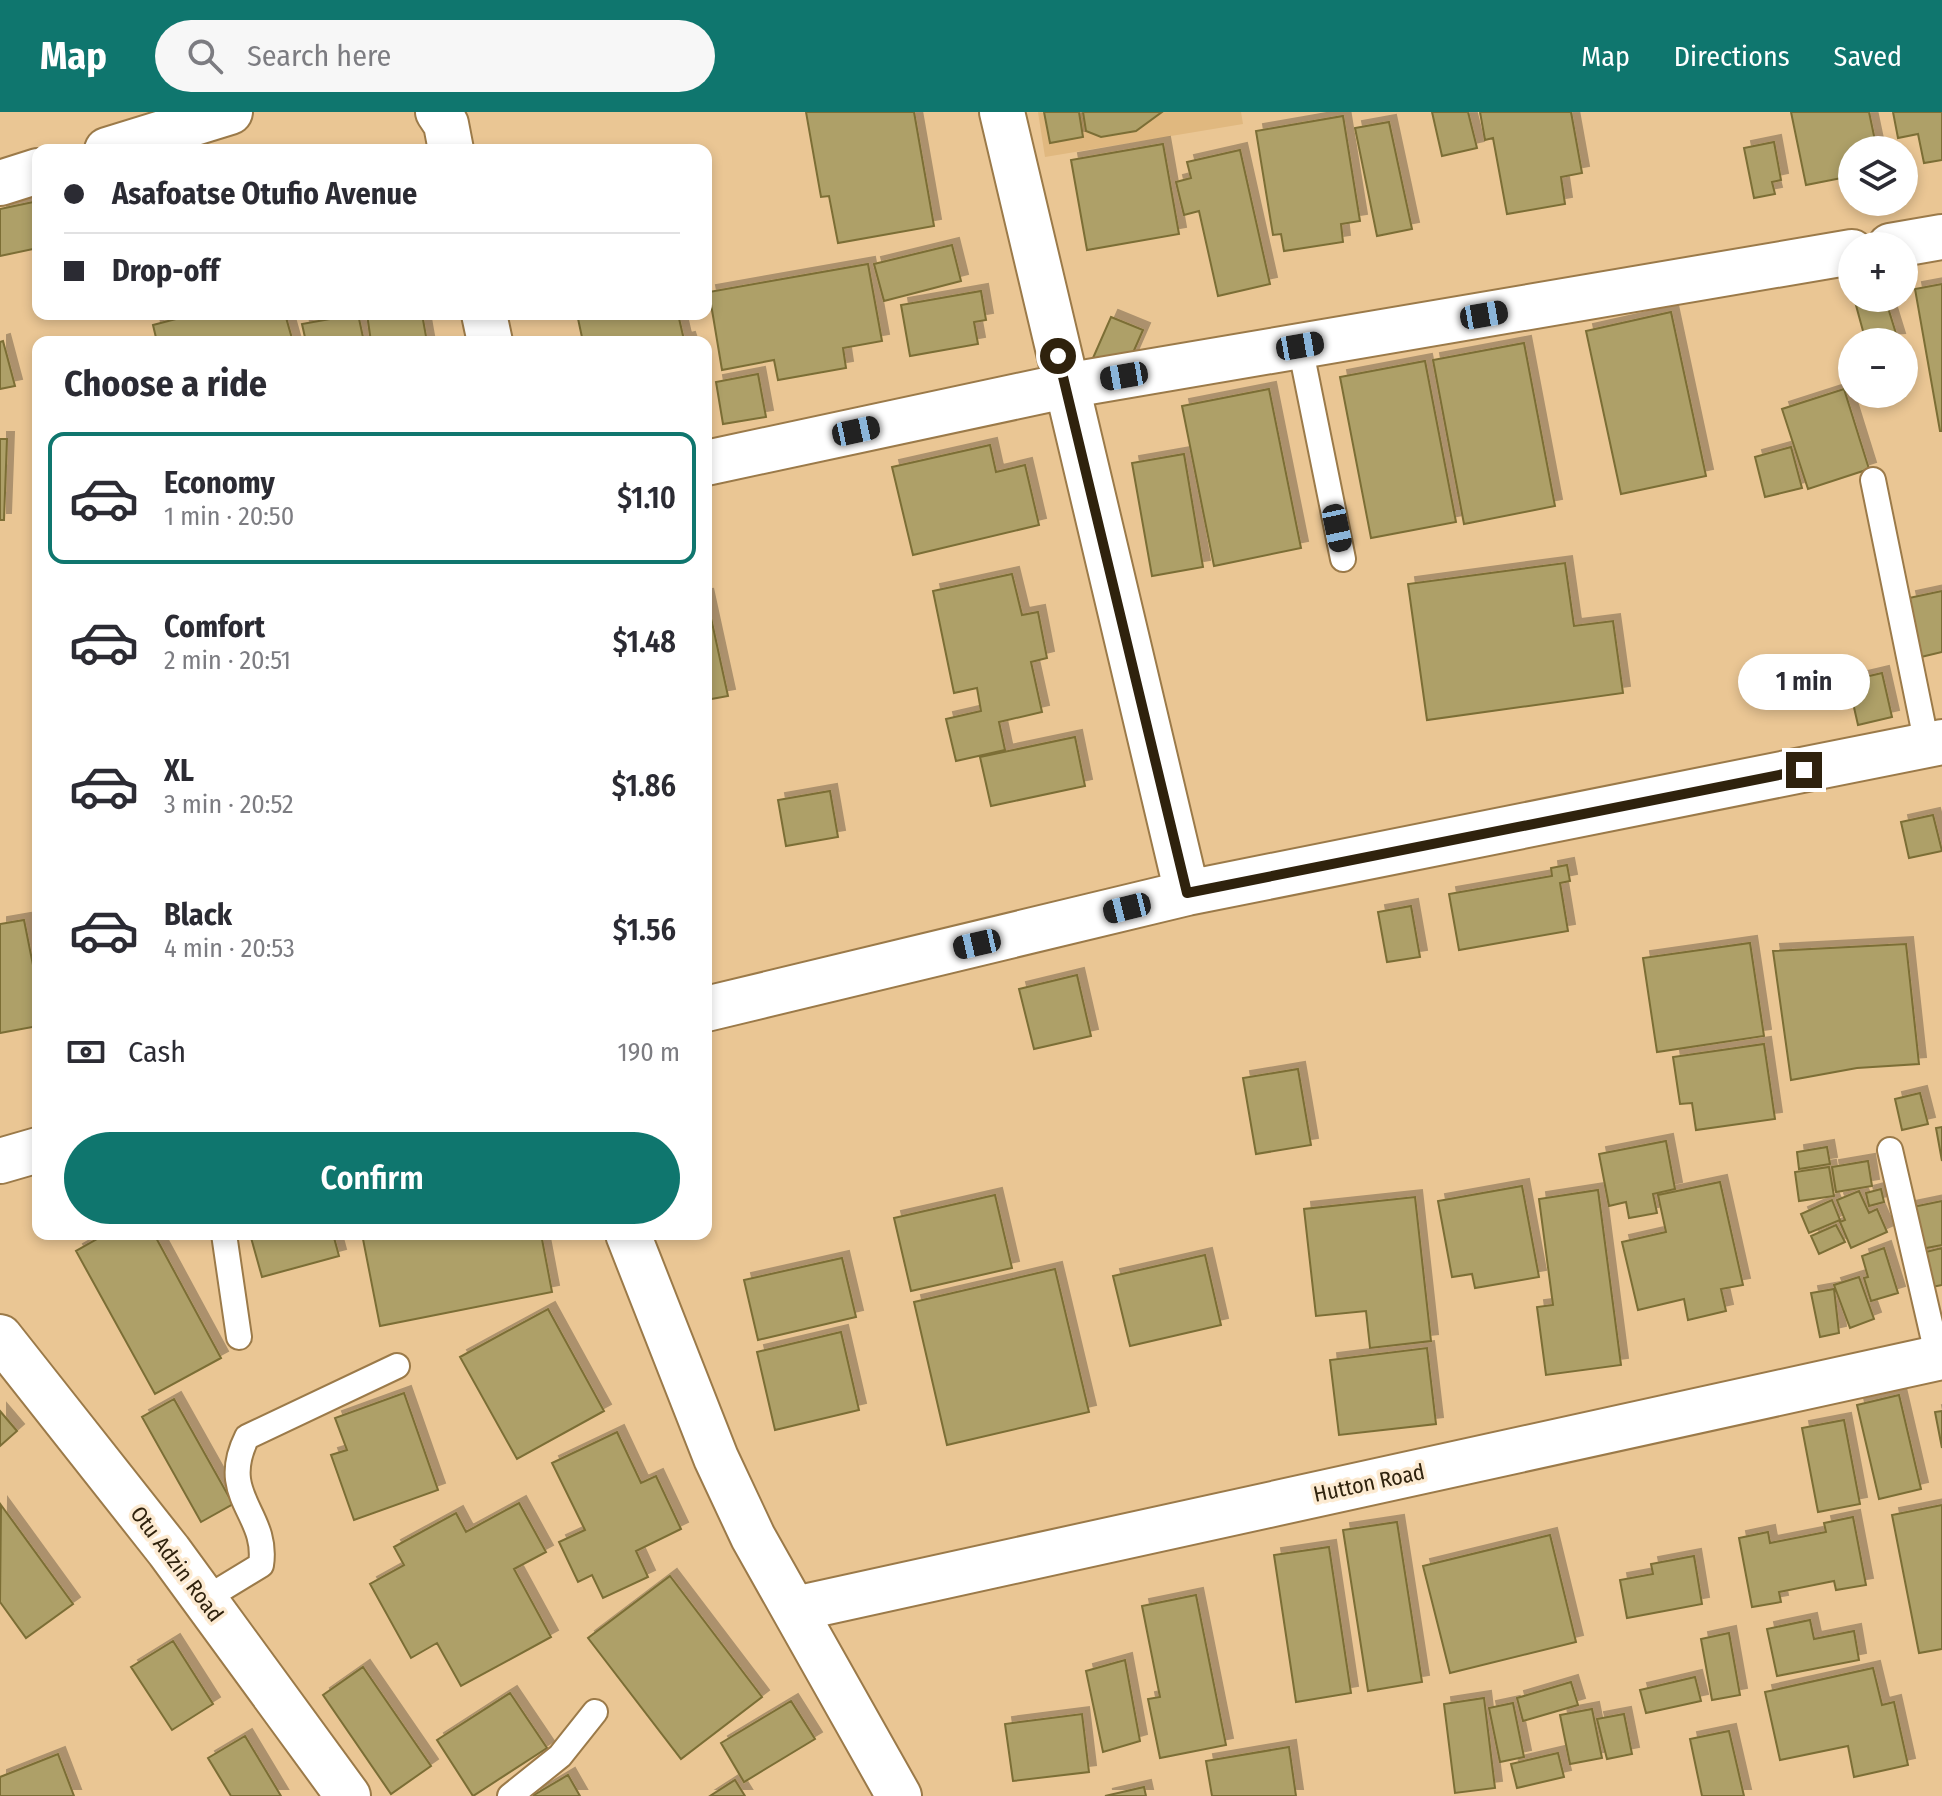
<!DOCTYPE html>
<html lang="en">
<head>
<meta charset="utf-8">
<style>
	:root { --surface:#fff; --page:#f7f7f7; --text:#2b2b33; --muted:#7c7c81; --line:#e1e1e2; --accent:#0f766e }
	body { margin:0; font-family:"Fira Sans Condensed",sans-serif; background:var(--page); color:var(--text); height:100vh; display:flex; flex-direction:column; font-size:30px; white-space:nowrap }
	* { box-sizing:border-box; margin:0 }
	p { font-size:26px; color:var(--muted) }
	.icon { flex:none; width:44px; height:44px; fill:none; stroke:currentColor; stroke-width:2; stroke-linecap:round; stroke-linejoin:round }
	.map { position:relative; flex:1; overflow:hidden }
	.side { position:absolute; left:32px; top:224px; width:680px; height:904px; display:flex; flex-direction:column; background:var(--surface); border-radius:16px; box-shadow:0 4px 12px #0003 }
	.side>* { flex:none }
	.hud { position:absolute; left:32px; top:32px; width:680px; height:176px; border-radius:16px; box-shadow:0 4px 12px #0003; display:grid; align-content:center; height:176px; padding:0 32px; background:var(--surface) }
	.tools { position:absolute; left:1838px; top:24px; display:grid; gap:16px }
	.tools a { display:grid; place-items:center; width:80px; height:80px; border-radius:50%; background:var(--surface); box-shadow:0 4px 12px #0003; font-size:40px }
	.end { position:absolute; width:36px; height:36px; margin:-18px; border:10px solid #2f220d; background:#fff; box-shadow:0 0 0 4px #fff }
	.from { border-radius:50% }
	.bubble { position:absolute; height:56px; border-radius:28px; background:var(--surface); box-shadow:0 4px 12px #0003; font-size:26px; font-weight:600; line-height:56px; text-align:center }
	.car { position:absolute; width:24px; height:48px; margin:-24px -12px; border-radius:10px; box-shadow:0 0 6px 2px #0007; background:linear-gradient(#222 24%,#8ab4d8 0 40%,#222 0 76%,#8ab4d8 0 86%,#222 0) }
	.hud b { display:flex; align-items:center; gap:28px; height:76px; font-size:30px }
	.hud b+b { border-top:2px solid var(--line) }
	.hud i { width:20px; height:20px; background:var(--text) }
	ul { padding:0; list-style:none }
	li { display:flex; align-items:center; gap:24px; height:132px; margin:0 16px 12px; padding:0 16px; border:4px solid transparent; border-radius:16px }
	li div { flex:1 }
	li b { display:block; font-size:30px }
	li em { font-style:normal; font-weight:600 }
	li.selected { border-color:var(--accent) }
	li>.icon { width:72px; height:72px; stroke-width:1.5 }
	h2 { padding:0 32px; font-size:36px; line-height:96px }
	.pay { display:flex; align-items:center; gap:20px; height:88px; padding:0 32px; font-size:30px }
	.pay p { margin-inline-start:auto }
	.primary-button { display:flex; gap:16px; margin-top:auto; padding:16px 32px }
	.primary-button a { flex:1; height:92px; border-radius:48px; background:var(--accent); color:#fff; font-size:32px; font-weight:600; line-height:92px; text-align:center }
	header { display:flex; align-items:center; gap:48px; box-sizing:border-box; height:112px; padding:0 40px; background:var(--accent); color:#fff }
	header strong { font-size:38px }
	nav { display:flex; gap:44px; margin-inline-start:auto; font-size:28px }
	.search { width:560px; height:72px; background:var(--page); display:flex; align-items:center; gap:20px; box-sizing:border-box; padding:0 28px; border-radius:44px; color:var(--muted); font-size:30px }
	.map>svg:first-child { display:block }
</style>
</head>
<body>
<header>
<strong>Map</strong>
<div class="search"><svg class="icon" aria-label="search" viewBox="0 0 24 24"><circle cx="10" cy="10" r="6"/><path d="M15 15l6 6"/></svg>Search here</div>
<nav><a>Map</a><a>Directions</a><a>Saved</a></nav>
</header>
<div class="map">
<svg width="1942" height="1684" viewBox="0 0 1942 1684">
	<defs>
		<filter id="shadow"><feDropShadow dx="7" dy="-7" stdDeviation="0" flood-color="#0004"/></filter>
	</defs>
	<rect width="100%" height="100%" fill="#eac694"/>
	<path fill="#e0b87f" d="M 1038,0 L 1241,0 L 1243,12 L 1045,45 Z"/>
	<path fill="#aea067" stroke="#7b6e36" stroke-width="2" filter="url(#shadow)" d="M 806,0 L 914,0 L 934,114 L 838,131 L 829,84 L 821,85 Z
		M 1044,0 L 1079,0 L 1083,25 L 1050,31 Z
		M 1083,0 L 1162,0 L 1136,19 L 1101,25 L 1086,19 Z
		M 1432,0 L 1468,0 L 1477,36 L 1442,44 Z
		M 1480,0 L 1571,0 L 1582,61 L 1561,65 L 1565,92 L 1507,102 L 1493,26 L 1485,28 Z
		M 1791,0 L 1869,0 L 1877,38 L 1852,38 L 1852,64 L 1806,73 Z
		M 1893,0 L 1942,0 L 1942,48 L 1924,51 L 1918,22 L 1898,26 Z
		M 1343,4 L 1360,109 L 1341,112 L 1343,130 L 1284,139 L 1281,122 L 1273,123 L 1256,19 Z
		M 1389,10 L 1412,117 L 1377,124 L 1355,16 Z
		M 1774,30 L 1781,68 L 1772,70 L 1775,82 L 1754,86 L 1744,36 Z
		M 1163,32 L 1179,122 L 1087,138 L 1071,48 Z
		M 1240,38 L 1270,172 L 1218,184 L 1199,99 L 1184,103 L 1176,70 L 1191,66 L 1187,50 Z
		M 38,89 L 38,136 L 0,144 L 0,97 Z
		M 952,133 L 961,169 L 884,189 L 874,152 Z
		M 868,152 L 882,229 L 843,236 L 846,256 L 778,268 L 774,248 L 722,258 L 709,180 Z
		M 1942,172 L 1942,319 L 1940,319 L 1915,177 Z
		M 981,179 L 986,208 L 974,210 L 978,232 L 910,244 L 901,193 Z
		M 1854,186 L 1885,186 L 1898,228 L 1866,230 Z
		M 1671,200 L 1706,364 L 1621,382 L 1586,219 Z
		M 195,202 L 285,202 L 293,230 L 157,230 L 153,213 Z
		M 358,202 L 364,230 L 306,230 L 302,212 Z
		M 367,202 L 422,202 L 427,230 L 371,230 Z
		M 577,202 L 678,202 L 684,228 L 688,227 L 689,230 L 583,230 Z
		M 1111,205 L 1143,218 L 1125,259 L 1093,246 Z
		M 3,229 L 15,274 L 0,277 L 0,230 Z
		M 1524,231 L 1555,394 L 1464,412 L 1433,248 Z
		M 1425,249 L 1456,410 L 1371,426 L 1340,265 Z
		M 758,262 L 766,305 L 723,312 L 716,270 Z
		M 1269,277 L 1301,436 L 1214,454 L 1182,294 Z
		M 1844,277 L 1869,357 L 1808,377 L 1782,297 Z
		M 0,327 L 7,327 L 4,408 L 0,408 Z
		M 990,333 L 996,360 L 1025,353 L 1039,413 L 913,443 L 892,355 Z
		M 1791,335 L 1802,376 L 1765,385 L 1755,345 Z
		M 1184,342 L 1203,455 L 1152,464 L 1132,351 Z
		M 1565,451 L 1574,514 L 1613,509 L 1623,581 L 1427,608 L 1408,472 Z
		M 1012,462 L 1022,503 L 1038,500 L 1047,546 L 1031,550 L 1042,600 L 999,610 L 1005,638 L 956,649 L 946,607 L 981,599 L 977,576 L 954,581 L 933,479 Z
		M 1942,479 L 1942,540 L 1921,545 L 1909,486 Z
		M 706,483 L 728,584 L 706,588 Z
		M 1882,561 L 1892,605 L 1858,613 L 1848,569 Z
		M 1075,625 L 1085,674 L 991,694 L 980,645 Z
		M 830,679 L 838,725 L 786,734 L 778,688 Z
		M 1933,703 L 1942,739 L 1909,746 L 1901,710 Z
		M 1567,753 L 1570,769 L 1560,771 L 1568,819 L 1459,838 L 1449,782 L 1552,764 L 1551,756 Z
		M 1411,794 L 1420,845 L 1387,850 L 1378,800 Z
		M 24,808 L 38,878 L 38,914 L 0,921 L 0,812 Z
		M 1750,831 L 1764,924 L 1657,940 L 1643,846 Z
		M 1906,832 L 1919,952 L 1857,956 L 1791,968 L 1773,839 Z
		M 1077,863 L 1091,924 L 1034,937 L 1019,877 Z
		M 1764,932 L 1775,1007 L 1696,1018 L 1692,991 L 1680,992 L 1673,945 Z
		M 1298,957 L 1311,1033 L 1256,1042 L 1243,966 Z
		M 1920,981 L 1928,1012 L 1902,1018 L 1895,987 Z
		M 1942,1015 L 1942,1049 L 1936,1016 Z
		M 1666,1029 L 1675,1077 L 1653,1082 L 1657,1101 L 1629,1106 L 1626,1090 L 1609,1094 L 1599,1042 Z
		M 1827,1035 L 1830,1052 L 1799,1057 L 1797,1040 Z
		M 1868,1049 L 1872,1074 L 1836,1080 L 1832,1055 Z
		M 1829,1055 L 1834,1084 L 1799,1089 L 1795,1060 Z
		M 1720,1070 L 1743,1173 L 1721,1177 L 1726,1199 L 1688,1208 L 1684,1187 L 1638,1198 L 1622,1130 L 1666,1120 L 1658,1083 Z
		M 1522,1074 L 1539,1165 L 1475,1176 L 1472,1162 L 1452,1165 L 1438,1089 Z
		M 1881,1077 L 1884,1090 L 1869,1094 L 1866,1081 Z
		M 1598,1078 L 1621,1253 L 1546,1263 L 1537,1195 L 1553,1193 L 1539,1087 Z
		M 1859,1079 L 1869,1101 L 1877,1097 L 1887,1120 L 1851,1136 L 1840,1110 L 1845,1108 L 1837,1088 Z
		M 995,1083 L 1012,1156 L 911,1179 L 894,1106 Z
		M 1415,1085 L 1431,1229 L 1370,1236 L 1366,1199 L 1316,1204 L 1304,1097 Z
		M 1832,1088 L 1840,1108 L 1809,1121 L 1801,1102 Z
		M 1942,1089 L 1942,1133 L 1916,1138 L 1908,1096 Z
		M 1836,1113 L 1845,1130 L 1819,1142 L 1811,1124 Z
		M 106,1122 L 154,1122 L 221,1246 L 155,1282 L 76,1139 Z
		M 250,1122 L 333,1122 L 339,1144 L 262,1165 Z
		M 362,1122 L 541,1122 L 552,1180 L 380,1214 Z
		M 1884,1136 L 1898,1181 L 1871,1189 L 1864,1166 L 1868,1165 L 1862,1144 Z
		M 1942,1136 L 1942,1173 L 1927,1176 L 1918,1142 Z
		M 1205,1143 L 1221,1213 L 1130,1234 L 1113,1164 Z
		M 842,1146 L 856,1205 L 758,1228 L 744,1168 Z
		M 1055,1157 L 1089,1300 L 947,1333 L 914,1190 Z
		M 1859,1165 L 1874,1207 L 1850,1216 L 1834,1173 Z
		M 1834,1177 L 1839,1221 L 1820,1225 L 1811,1181 Z
		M 548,1197 L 604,1299 L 517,1347 L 460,1245 Z
		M 841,1220 L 859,1298 L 775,1318 L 757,1240 Z
		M 1427,1236 L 1436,1312 L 1339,1323 L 1330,1248 Z
		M 404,1281 L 438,1378 L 354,1408 L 331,1343 L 347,1338 L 335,1306 Z
		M 1899,1283 L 1921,1377 L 1879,1387 L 1857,1293 Z
		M 174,1287 L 233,1392 L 201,1410 L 142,1305 Z
		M 0,1299 L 17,1319 L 0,1334 Z
		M 1942,1299 L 1942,1336 L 1935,1300 Z
		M 1844,1308 L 1860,1392 L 1818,1400 L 1802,1316 Z
		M 617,1320 L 641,1371 L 656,1364 L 681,1417 L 636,1439 L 648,1465 L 603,1486 L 592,1463 L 578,1470 L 559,1430 L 585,1418 L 552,1351 Z
		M 519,1391 L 546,1440 L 514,1457 L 551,1525 L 461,1574 L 437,1531 L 411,1546 L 370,1472 L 404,1453 L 394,1435 L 456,1401 L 466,1420 Z
		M 1,1393 L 73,1492 L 26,1526 L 0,1490 Z
		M 1942,1393 L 1942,1537 L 1919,1541 L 1892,1403 Z
		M 1853,1405 L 1866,1473 L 1836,1478 L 1834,1469 L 1779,1480 L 1781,1490 L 1752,1495 L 1739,1426 L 1768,1420 L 1770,1431 L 1826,1420 L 1824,1411 Z
		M 1397,1410 L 1422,1570 L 1368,1579 L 1343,1418 Z
		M 1550,1423 L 1576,1530 L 1450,1561 L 1423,1454 Z
		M 1329,1435 L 1351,1581 L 1296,1590 L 1274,1443 Z
		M 1694,1444 L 1702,1492 L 1627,1506 L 1620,1468 L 1653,1462 L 1651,1452 Z
		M 670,1464 L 762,1585 L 681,1647 L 588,1526 Z
		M 1196,1483 L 1226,1633 L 1160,1646 L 1148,1587 L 1160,1585 L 1142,1494 Z
		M 1810,1508 L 1814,1527 L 1854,1519 L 1859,1548 L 1777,1564 L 1767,1517 Z
		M 1729,1521 L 1740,1583 L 1712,1588 L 1701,1527 Z
		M 173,1529 L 213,1592 L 172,1618 L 131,1555 Z
		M 1125,1548 L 1140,1629 L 1103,1640 L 1086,1559 Z
		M 363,1555 L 431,1654 L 391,1682 L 323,1583 Z
		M 1873,1556 L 1882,1593 L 1894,1590 L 1908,1653 L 1854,1665 L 1848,1634 L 1780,1648 L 1765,1580 Z
		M 1695,1565 L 1701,1589 L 1646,1601 L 1640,1578 Z
		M 1571,1570 L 1578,1593 L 1523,1609 L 1517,1586 Z
		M 510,1581 L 547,1636 L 473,1684 L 437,1628 Z
		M 1484,1586 L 1495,1676 L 1455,1681 L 1444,1592 Z
		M 791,1589 L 815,1627 L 744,1670 L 721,1631 Z
		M 1513,1591 L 1524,1645 L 1500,1650 L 1489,1596 Z
		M 1592,1597 L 1602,1646 L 1570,1652 L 1560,1603 Z
		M 1082,1602 L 1089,1660 L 1013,1669 L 1005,1612 Z
		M 1624,1602 L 1632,1642 L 1607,1647 L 1597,1607 Z
		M 1729,1619 L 1744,1684 L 1702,1684 L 1690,1627 Z
		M 245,1624 L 281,1684 L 231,1684 L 208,1646 Z
		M 1289,1635 L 1296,1684 L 1212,1684 L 1206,1649 Z
		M 1558,1641 L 1564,1665 L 1517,1676 L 1511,1652 Z
		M 58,1642 L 74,1684 L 0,1684 L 0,1665 Z
		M 568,1663 L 580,1684 L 534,1684 L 534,1683 Z
		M 735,1668 L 745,1684 L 710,1684 Z
		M 1144,1675 L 1146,1684 L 1105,1684 Z"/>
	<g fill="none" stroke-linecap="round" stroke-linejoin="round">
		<g stroke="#9b7a49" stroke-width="28">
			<path id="service" d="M 1300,234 L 1343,447
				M 1873,368 L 1927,633
				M 1890,1038 L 1938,1246
				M 224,1122 L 239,1225
				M 205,1487 L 261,1453 C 269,1401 217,1385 247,1325 L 397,1254
				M 510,1684 L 560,1644 L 595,1600"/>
		</g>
		<g stroke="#9b7a49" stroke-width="48">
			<path id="minor" d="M 438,0 L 446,12 L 451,38
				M 1002,0 L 1187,781
				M 107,38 L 230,0
				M 0,71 L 38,59
				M 1890,134 L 1942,125
				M 484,202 L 490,230
				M 706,351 L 1065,274 L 1852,140
				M 706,897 L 1187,781 L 1942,630
				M 0,1049 L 38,1038
				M 628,1122 L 716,1346 L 753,1425 L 899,1684
				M 0,1225 L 169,1439 L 348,1684
				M 795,1497 L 1942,1245"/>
		</g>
		<use href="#service" stroke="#fff" stroke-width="24"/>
		<use href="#minor" stroke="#fff" stroke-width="44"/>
	</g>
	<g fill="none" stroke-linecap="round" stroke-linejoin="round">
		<path stroke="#2f220d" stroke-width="10" d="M 1058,244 L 1187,781 L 1804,658"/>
	</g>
	<g text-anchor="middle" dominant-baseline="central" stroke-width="7" stroke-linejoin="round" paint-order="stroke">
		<g font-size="22" fill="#2f220d" stroke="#fcead1">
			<text transform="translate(1369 1371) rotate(-12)">Hutton Road</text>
			<text transform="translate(177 1452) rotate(53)">Otu Adzin Road</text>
		</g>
	</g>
</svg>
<div class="tools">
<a><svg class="icon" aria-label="layers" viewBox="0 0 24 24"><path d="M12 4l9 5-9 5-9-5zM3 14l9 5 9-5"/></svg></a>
<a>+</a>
<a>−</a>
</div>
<i class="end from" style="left:1058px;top:244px"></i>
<i class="end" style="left:1804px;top:658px"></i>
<div class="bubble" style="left:1738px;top:542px;width:132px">1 min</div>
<i class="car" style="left:1484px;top:203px;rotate:80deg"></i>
<i class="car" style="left:1300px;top:234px;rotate:80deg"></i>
<i class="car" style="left:1124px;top:264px;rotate:260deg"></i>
<i class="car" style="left:856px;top:319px;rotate:78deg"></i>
<i class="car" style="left:1337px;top:416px;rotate:168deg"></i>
<i class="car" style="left:1127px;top:796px;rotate:256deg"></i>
<i class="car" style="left:977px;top:832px;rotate:257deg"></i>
<div class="hud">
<b><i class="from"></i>Asafoatse Otufio Avenue</b>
<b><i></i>Drop-off</b>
</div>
<section class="side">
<h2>Choose a ride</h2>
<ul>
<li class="selected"><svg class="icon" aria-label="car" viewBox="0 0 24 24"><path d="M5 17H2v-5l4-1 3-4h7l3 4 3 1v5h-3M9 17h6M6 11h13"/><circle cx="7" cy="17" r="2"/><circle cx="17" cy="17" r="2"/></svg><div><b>Economy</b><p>1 min · 20:50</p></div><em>$1.10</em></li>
<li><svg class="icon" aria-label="car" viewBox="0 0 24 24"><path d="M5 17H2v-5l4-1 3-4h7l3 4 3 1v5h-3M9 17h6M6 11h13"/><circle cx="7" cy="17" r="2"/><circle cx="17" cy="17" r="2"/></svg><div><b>Comfort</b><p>2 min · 20:51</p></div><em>$1.48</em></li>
<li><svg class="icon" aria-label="car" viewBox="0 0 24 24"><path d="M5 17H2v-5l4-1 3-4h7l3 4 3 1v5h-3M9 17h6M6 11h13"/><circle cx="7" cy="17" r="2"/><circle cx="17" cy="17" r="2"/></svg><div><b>XL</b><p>3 min · 20:52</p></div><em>$1.86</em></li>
<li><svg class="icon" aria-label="car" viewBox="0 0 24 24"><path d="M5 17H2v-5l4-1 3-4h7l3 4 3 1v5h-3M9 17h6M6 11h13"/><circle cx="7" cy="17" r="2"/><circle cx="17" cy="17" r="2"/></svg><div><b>Black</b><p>4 min · 20:53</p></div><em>$1.56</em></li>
</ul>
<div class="pay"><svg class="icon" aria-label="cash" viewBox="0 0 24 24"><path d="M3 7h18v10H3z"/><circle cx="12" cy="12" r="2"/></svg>Cash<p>190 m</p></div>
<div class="primary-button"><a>Confirm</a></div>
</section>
</div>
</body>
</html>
